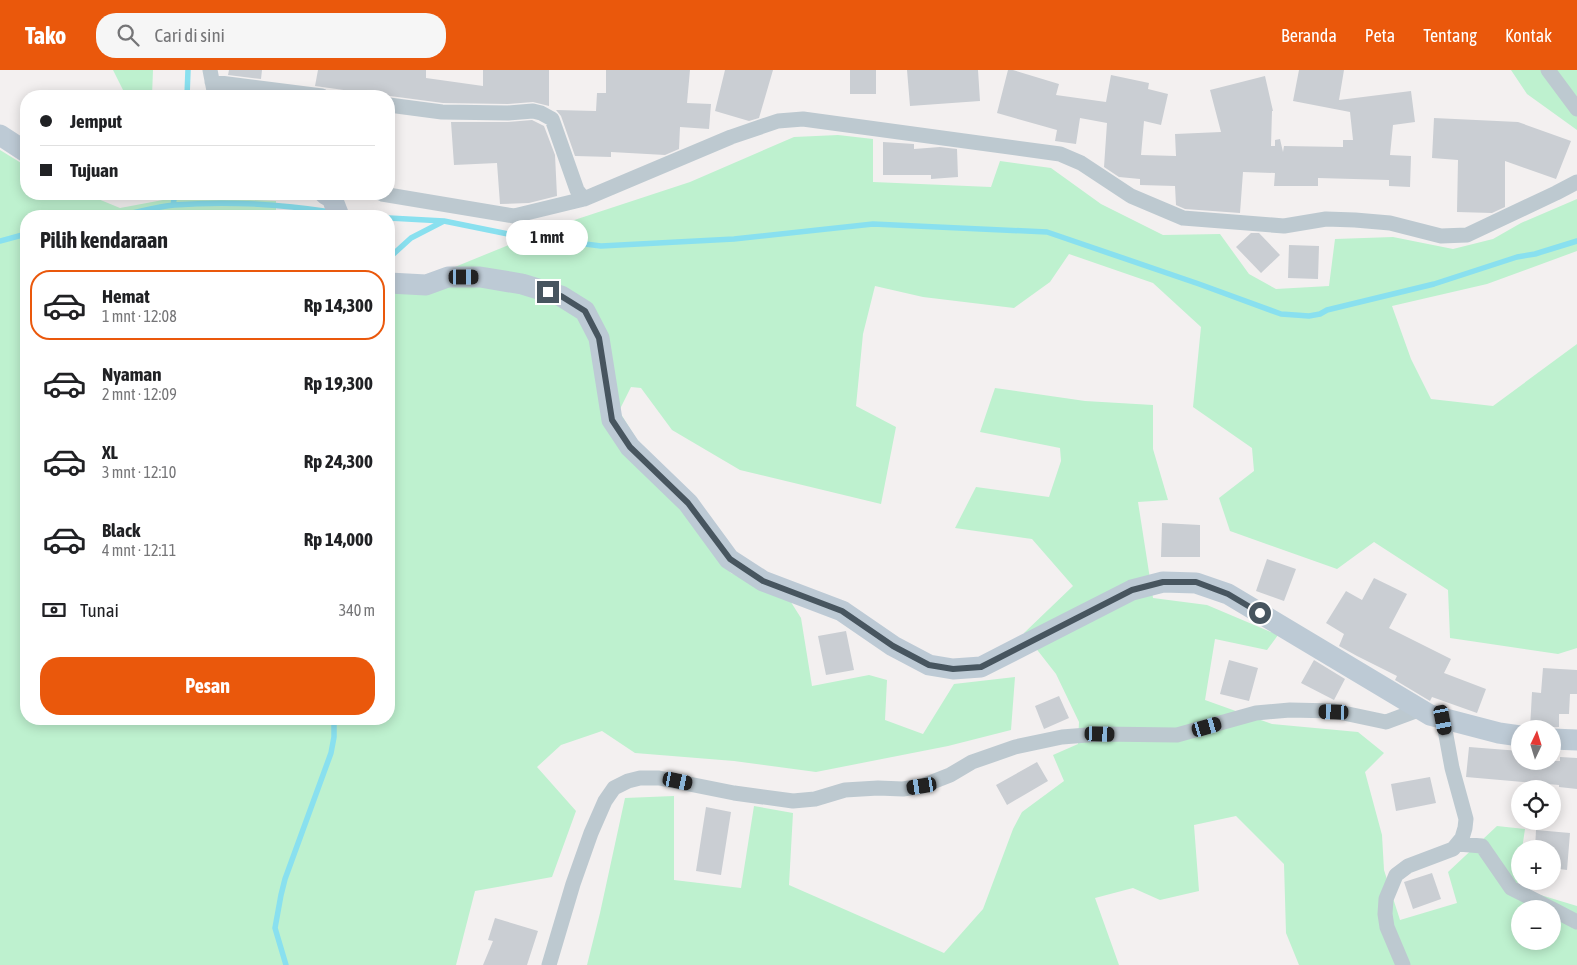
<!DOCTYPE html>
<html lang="id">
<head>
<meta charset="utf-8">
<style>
	:root { --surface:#fff; --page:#f6f6f6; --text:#202124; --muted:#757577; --line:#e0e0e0; --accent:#ea580c }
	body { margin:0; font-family:"Asap Condensed",sans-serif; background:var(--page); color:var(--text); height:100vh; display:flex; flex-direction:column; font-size:19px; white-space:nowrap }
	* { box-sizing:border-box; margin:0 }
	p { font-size:16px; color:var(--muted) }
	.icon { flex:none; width:28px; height:28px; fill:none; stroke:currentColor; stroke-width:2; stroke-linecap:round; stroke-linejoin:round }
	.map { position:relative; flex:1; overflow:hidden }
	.drawer { position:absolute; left:20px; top:140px; width:375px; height:515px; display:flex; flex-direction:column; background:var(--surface); border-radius:20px; box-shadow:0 2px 12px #0003 }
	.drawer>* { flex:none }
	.top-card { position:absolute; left:20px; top:20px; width:375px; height:110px; border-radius:20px; box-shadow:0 2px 12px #0003; display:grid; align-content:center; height:110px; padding:0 20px; background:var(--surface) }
	.needle { width:32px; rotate:4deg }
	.tools { position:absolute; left:1511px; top:650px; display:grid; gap:10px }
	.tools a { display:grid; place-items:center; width:50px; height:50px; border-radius:50%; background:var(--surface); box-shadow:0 2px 12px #0003; font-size:25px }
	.end { position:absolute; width:22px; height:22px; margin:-11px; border:6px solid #47555f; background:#fff; box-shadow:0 0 0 2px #fff }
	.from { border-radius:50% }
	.bubble { position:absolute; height:35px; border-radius:18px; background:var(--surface); box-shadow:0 2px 12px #0003; font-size:16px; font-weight:700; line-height:35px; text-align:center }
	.car { position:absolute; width:15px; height:30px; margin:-15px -8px; border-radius:6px; box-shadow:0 0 4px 1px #0007; background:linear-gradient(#222 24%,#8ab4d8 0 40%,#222 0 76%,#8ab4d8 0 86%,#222 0) }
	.top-card b { display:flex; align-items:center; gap:18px; height:48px; font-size:19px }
	.top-card b+b { border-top:1px solid var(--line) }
	.top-card i { width:12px; height:12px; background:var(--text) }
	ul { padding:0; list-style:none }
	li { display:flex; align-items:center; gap:15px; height:70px; margin:0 10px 8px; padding:0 10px; border:2px solid transparent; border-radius:20px }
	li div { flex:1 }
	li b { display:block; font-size:19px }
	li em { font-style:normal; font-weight:700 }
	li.current { border-color:var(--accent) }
	li>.icon { width:45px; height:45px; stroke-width:1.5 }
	h2 { padding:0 20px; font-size:22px; line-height:60px }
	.pay { display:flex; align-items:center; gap:12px; height:55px; padding:0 20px; font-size:19px }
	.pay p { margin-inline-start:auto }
	.primary-button { display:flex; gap:10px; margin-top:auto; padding:10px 20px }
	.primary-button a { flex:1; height:58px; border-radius:20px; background:var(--accent); color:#fff; font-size:20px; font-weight:700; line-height:58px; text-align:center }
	header { display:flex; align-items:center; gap:30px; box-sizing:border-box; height:70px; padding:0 25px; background:var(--accent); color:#fff }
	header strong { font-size:24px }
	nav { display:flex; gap:28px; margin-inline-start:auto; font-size:18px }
	.search { width:350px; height:45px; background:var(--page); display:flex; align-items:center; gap:12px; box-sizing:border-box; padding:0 18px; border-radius:20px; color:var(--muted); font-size:19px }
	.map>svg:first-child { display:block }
</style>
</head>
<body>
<header>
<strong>Tako</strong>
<div class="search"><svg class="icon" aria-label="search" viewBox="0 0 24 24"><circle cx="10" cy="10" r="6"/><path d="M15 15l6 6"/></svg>Cari di sini</div>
<nav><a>Beranda</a><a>Peta</a><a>Tentang</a><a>Kontak</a></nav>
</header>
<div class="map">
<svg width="1577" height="895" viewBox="0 0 1577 895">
	<rect width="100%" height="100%" fill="#f3f0f0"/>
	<path fill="#bef1cf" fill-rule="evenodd" d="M 113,0 L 153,0 L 152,26 L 126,26 Z
		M 1511,0 L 1577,0 L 1577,60 L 1527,24 Z
		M 838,65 L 873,69 L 873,112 L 991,117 L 1000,91 L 1051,98 L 1101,134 L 1163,165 L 1220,164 L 1249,204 L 1276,219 L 1329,216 L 1335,169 L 1393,167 L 1453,179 L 1493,169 L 1521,153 L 1577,129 L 1577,181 L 1487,214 L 1392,236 L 1411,289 L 1431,329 L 1493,336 L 1577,274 L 1577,578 L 1558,584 L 1450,568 L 1448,520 L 1374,472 L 1337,499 L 1230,461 L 1219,428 L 1254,401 L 1252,378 L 1193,337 L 1201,257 L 1153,213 L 1069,184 L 1050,212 L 1014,238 L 923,227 L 875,216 L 863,264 L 856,336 L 896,357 L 881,434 L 740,400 L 672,360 L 641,318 L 631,317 L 619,341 L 678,435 L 731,503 L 789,529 L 801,548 L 812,616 L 869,605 L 887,610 L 885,650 L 923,664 L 954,614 L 1015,607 L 1011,660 L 948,676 L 816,702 L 734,691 L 635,683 L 602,661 L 561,675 L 537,697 L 576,741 L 552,807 L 475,821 L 456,895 L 0,895 L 0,80 L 26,96 L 26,124 L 86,124 L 120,138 L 179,127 L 276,131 L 276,146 L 26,146 L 26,649 L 389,649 L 389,224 L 550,158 L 690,112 L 794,67 Z
		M 995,318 L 1085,331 L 1153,335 L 1153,379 L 1168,430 L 1138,432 L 1153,528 L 1207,535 L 1278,565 L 1267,580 L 1215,569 L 1205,630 L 1272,654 L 1358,662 L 1384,683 L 1365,702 L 1382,765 L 1384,800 L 1400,850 L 1457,833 L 1448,802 L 1497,756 L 1525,759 L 1522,779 L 1520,779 L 1520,795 L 1517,818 L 1577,836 L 1577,895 L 1299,895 L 1286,863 L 1284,794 L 1236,746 L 1194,755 L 1199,821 L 1160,830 L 1133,818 L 1095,828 L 1119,895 L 587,895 L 600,843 L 625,728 L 674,726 L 674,810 L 741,818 L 754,736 L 793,743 L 789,815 L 944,883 L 983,839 L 1013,759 L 1022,742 L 1064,711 L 1053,685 L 1078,674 L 1079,652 L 1056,604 L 1024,563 L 1073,516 L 1032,469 L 955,458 L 976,417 L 1049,427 L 1061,391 L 1060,378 L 980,362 ZM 1520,839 L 1552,839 L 1552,871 L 1520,871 Z"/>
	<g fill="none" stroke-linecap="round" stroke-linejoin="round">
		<path stroke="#89e0ef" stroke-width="5.5" d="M 187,26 L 188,0
			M 173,135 L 175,124
			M 343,143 L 364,146
			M 117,146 C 136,143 155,137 174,135 C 226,131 280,134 331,142
			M 389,148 L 444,151
			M 0,171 L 26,164
			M 389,188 L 411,168 L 444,151 L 513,165 L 601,176 L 734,169 L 873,154 L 1047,162 L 1199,214 L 1281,244 L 1309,246 L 1320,244 L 1327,240 L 1434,214 L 1517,187 L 1535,184 L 1577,171
			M 286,895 L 275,858 L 281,825 L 285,809 L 331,683 L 334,667 L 334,649"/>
	</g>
	<path fill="#caced3" d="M 229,0 L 262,0 L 261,9 L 228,5 Z
		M 318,0 L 426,0 L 426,8 L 483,16 L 483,0 L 549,0 L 549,36 L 533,32 L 508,34 L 443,33 L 390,26 L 372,25 L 372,24 L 315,16 Z
		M 606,0 L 690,0 L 687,33 L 711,34 L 709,59 L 680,57 L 679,79 L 665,85 L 611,82 L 611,87 L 575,86 L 561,46 L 556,40 L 596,41 L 597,23 L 606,23 Z
		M 725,0 L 773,0 L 759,48 L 749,51 L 715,41 Z
		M 850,0 L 876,0 L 876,24 L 850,24 Z
		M 907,0 L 978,0 L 980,31 L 910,36 Z
		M 1008,0 L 1013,0 L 1059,14 L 1056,25 L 1106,32 L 1111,5 L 1149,13 L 1148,19 L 1168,24 L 1161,55 L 1144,51 L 1141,85 L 1176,86 L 1175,64 L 1221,62 L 1210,20 L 1265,6 L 1273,41 L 1272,41 L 1271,76 L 1275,76 L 1275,70 L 1280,69 L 1283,82 L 1284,76 L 1343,77 L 1343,70 L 1353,70 L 1350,42 L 1293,31 L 1299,0 L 1344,0 L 1339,30 L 1411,21 L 1415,52 L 1393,55 L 1390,85 L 1411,86 L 1410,117 L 1389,116 L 1389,110 L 1318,108 L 1318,116 L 1274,116 L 1275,103 L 1243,102 L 1240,143 L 1185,139 L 1176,135 L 1175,116 L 1140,115 L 1140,109 L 1119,107 L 1104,97 L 1107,53 L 1080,48 L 1076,74 L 1055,71 L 1057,60 L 997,43 Z
		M 1434,48 L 1518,52 L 1571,71 L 1556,109 L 1505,91 L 1505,137 L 1492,143 L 1457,142 L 1458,90 L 1432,88 Z
		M 532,50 L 544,56 L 555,85 L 557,126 L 529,133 L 500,134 L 497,93 L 454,95 L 451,52 L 508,52 Z
		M 883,72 L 914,74 L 914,79 L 940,77 L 957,79 L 958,107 L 931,109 L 931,105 L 883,105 Z
		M 1251,163 L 1259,163 L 1280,185 L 1261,203 L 1236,177 Z
		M 1289,175 L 1319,176 L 1318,209 L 1288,208 Z
		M 1162,453 L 1200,455 L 1200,487 L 1161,487 Z
		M 1267,489 L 1296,499 L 1284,531 L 1256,521 Z
		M 1374,508 L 1407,524 L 1389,558 L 1451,589 L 1444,603 L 1486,619 L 1477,643 L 1432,627 L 1430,631 L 1395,610 L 1397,606 L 1357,586 L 1339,576 L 1344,564 L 1326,553 L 1346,521 L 1362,530 Z
		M 846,561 L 854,600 L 826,605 L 818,566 Z
		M 1229,590 L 1258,598 L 1249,631 L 1220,624 Z
		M 1314,590 L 1345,609 L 1334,630 L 1301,613 Z
		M 1543,598 L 1577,600 L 1577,624 L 1570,624 L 1569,644 L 1559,644 L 1559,657 L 1530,659 L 1532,622 L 1541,623 Z
		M 1059,626 L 1069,648 L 1044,659 L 1035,636 Z
		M 1469,677 L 1520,681 L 1520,691 L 1560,691 L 1560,687 L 1577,688 L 1577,719 L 1559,717 L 1559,715 L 1466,707 Z
		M 1037,692 L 1048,711 L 1007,735 L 996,715 Z
		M 1430,707 L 1436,733 L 1396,741 L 1391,714 Z
		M 706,737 L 731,742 L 721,805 L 696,801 Z
		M 1536,760 L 1570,763 L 1567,800 L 1552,798 L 1552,779 L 1535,779 Z
		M 1432,803 L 1441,829 L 1413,839 L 1404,812 Z
		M 495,848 L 538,861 L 527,895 L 483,895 L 493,871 L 488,870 Z"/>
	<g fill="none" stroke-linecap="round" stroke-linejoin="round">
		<path stroke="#bdc9d0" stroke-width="15" d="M 210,0 L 215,26
			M 1548,0 L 1577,39
			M 212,12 L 322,26
			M 389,35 L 442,42 L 508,43 L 533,41 L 541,43 L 552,49 L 577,120 L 584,129
			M 382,124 L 514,146 L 584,129 L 731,67 L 778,51 L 803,49 L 1060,84 L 1081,93 L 1131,126 L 1183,148 L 1284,156 L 1326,149 L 1355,150 L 1390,153 L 1441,166 L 1467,165 L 1556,123 L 1577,112
			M 1458,774 L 1482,776 L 1511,818 L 1552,839
			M 1552,839 L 1577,852
			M 549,895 L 573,814 L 591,763 L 605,731 L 614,718 L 628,711 L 640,708 L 659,708 L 734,723 L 793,731 L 815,729 L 845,720 L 878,718 L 903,719 L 922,716 L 950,705 L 972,692 L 1015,677 L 1062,667 L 1100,664 L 1177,665 L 1256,643 L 1290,640 L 1334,641 L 1386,652 L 1421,639
			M 1403,895 L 1387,857 L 1385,844 L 1386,829 L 1396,805 L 1408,796 L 1453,779 L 1462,768 L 1465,758 L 1466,749 L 1452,698 L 1443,649"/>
		<path stroke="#bdcad5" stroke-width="21" d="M 0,65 L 26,82
			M 325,124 L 332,128 L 339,146
			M 389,213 L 426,215 L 448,207 L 480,207 L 522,214 L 561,226 L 585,241 L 599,268 L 612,350 L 630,377 L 688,433 L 729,489 L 763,511 L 842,541 L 893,576 L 929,595 L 953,599 L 981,597 L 1132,520 L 1163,512 L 1196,513 L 1228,524 L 1430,645 L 1499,663 L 1520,666
			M 1552,669 L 1577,670"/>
	</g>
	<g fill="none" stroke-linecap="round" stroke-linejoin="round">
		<path stroke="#47555f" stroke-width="6" d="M 548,222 L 561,226 L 585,241 L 599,268 L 612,350 L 630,377 L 688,433 L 730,489 L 763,511 L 842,541 L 893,576 L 929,595 L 953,599 L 981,597 L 1132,520 L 1163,512 L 1196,512 L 1228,524 L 1260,543"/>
	</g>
</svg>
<div class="tools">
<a><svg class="needle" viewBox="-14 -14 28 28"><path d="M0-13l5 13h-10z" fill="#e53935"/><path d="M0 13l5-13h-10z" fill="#757577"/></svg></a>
<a><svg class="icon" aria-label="locate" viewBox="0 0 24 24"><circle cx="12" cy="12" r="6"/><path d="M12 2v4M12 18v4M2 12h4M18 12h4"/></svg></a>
<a>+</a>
<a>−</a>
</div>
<i class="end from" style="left:1260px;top:543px"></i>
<i class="end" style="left:548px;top:222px"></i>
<div class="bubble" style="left:506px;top:150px;width:82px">1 mnt</div>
<i class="car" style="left:464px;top:207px;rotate:90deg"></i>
<i class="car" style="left:1334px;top:642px;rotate:272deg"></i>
<i class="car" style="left:1443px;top:650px;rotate:169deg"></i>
<i class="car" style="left:1207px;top:657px;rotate:74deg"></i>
<i class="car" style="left:1100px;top:664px;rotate:92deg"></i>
<i class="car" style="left:678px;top:711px;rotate:102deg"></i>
<i class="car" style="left:922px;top:716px;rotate:261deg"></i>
<div class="top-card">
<b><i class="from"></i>Jemput</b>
<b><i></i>Tujuan</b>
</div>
<section class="drawer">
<h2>Pilih kendaraan</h2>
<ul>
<li class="current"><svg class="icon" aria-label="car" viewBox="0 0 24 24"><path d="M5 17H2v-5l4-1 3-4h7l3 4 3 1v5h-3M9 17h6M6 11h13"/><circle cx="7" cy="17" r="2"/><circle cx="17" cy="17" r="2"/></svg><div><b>Hemat</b><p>1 mnt · 12:08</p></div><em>Rp 14,300</em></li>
<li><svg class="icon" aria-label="car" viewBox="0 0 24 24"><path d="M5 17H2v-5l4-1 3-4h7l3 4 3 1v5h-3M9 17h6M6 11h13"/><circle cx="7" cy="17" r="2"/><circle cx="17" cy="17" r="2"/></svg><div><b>Nyaman</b><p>2 mnt · 12:09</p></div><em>Rp 19,300</em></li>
<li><svg class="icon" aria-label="car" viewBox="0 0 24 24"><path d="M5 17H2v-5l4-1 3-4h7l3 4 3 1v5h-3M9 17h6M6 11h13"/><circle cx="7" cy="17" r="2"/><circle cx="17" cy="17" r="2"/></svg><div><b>XL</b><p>3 mnt · 12:10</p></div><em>Rp 24,300</em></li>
<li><svg class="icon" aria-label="car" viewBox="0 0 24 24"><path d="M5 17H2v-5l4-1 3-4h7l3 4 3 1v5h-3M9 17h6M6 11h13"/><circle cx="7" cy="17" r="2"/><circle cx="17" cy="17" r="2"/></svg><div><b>Black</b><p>4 mnt · 12:11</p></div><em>Rp 14,000</em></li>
</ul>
<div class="pay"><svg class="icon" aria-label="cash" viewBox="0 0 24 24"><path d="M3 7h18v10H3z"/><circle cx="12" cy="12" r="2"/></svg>Tunai<p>340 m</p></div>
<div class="primary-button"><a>Pesan</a></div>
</section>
</div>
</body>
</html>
